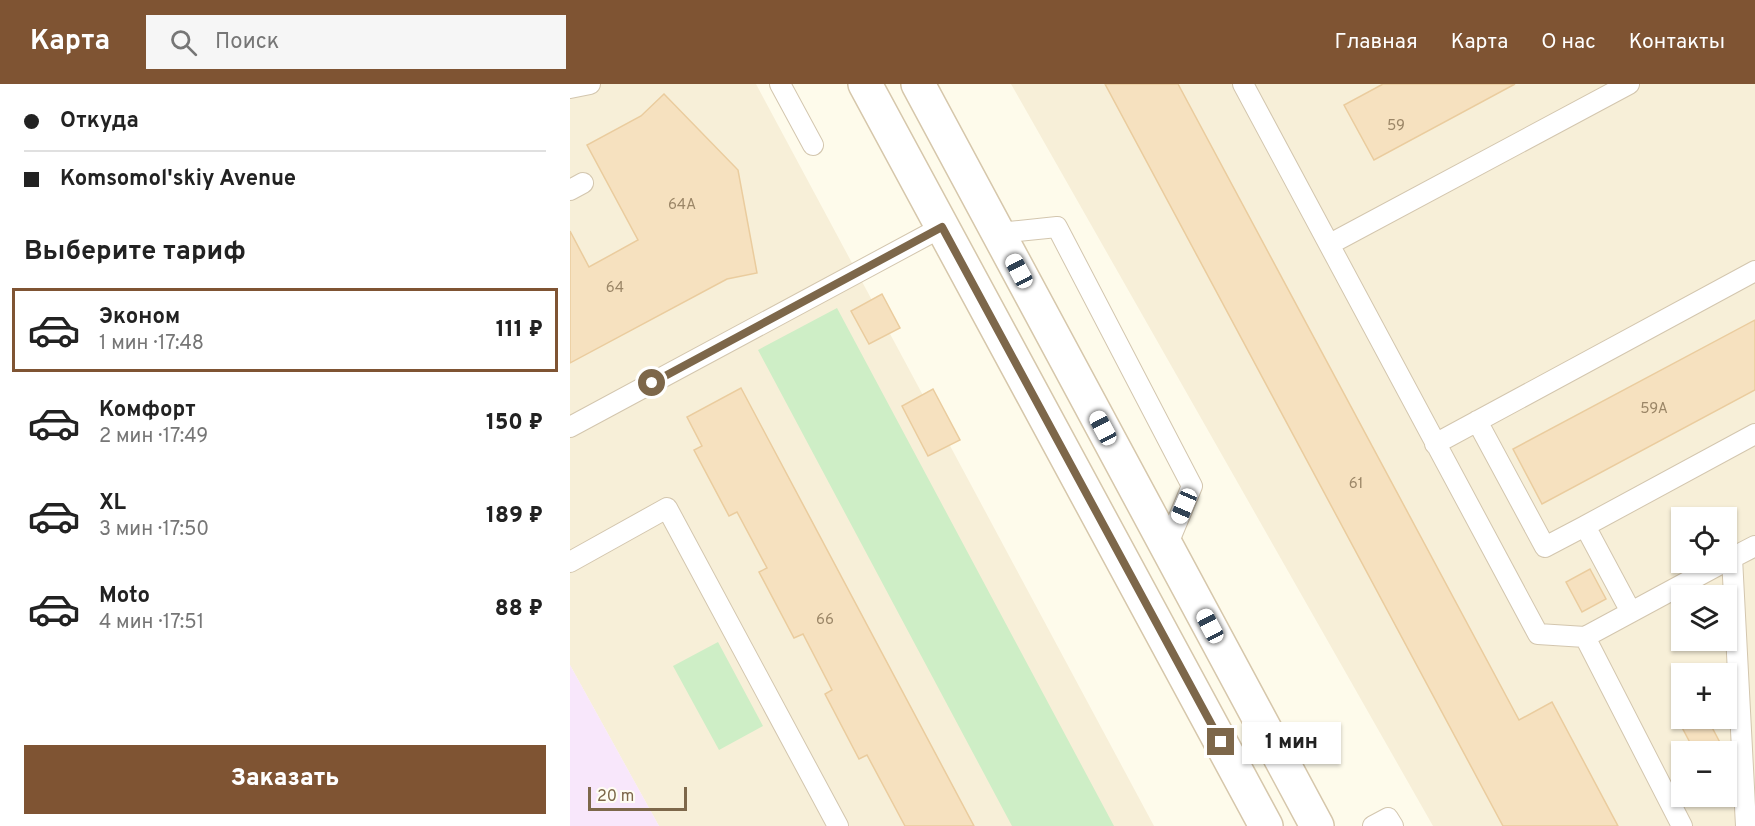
<!DOCTYPE html>
<html lang="ru">
<head>
<meta charset="utf-8">
<style>
	:root { --surface:#fff; --page:#f6f6f6; --text:#222; --muted:#767676; --line:#e0e0e0; --accent:#7f5433 }
	body { margin:0; font-family:Overpass,sans-serif; background:var(--page); color:var(--text); height:100vh; display:flex; flex-direction:column; font-size:22px; white-space:nowrap }
	* { box-sizing:border-box; margin:0 }
	p { font-size:20px; color:var(--muted) }
	.icon { flex:none; width:33px; height:33px; fill:none; stroke:currentColor; stroke-width:2; stroke-linecap:round; stroke-linejoin:round }
	.map { position:relative; flex:1; overflow:hidden }
	.side { display:flex; flex-direction:column; background:var(--surface); width:570px }
	.side>* { flex:none }
	.hud { display:grid; align-content:center; height:132px; padding:0 24px; background:var(--surface) }
	.fabs { position:absolute; left:1101px; top:423px; display:grid; gap:12px }
	.fabs a { display:grid; place-items:center; width:66px; height:66px; border-radius:0px; background:var(--surface); box-shadow:0 2px 4px #0004; font-size:30px }
	.scale { position:absolute; left:18px; bottom:15px; width:99px; box-sizing:border-box; padding-left:6px; border:3px solid #7d674a; border-top:0; font-size:16px; line-height:21px; white-space:nowrap; color:#7d674a; -webkit-text-stroke:4px #fffdf3; paint-order:stroke }
	.end { position:absolute; width:27px; height:27px; margin:-14px; border:8px solid #7d674a; background:#fff; box-shadow:0 0 0 3px #fff }
	.from { border-radius:50% }
	.bubble { position:absolute; height:42px; border-radius:0px; background:var(--surface); box-shadow:0 2px 4px #0004; font-size:20px; font-weight:800; line-height:42px; text-align:center }
	.car { position:absolute; width:18px; height:36px; margin:-18px -9px; border-radius:8px; box-shadow:0 0 4px 2px #0007; background:linear-gradient(#fff 24%,#345 0 40%,#fff 0 76%,#345 0 86%,#fff 0) }
	.hud b { display:flex; align-items:center; gap:21px; height:57px; font-size:22px }
	.hud b+b { border-top:2px solid var(--line) }
	.hud i { width:15px; height:15px; background:var(--text) }
	ul { padding:0; list-style:none }
	li { display:flex; align-items:center; gap:18px; height:84px; margin:0 12px 9px; padding:0 12px; border:3px solid transparent; border-radius:0px }
	li div { flex:1 }
	li b { display:block; font-size:22px }
	li em { font-style:normal; font-weight:800 }
	li.selected { border-color:var(--accent) }
	li>.icon { width:54px; height:54px; stroke-width:1.5 }
	h2 { padding:0 24px; font-size:27px; line-height:72px }
	.primary-button { display:flex; gap:12px; margin-top:auto; padding:12px 24px }
	.primary-button a { flex:1; height:69px; border-radius:0px; background:var(--accent); color:#fff; font-size:24px; font-weight:800; line-height:69px; text-align:center }
	header { display:flex; align-items:center; gap:36px; box-sizing:border-box; height:84px; padding:0 30px; background:var(--accent); color:#fff }
	header strong { font-size:28px }
	nav { display:flex; gap:33px; margin-inline-start:auto; font-size:21px }
	.search { width:420px; height:54px; background:var(--page); display:flex; align-items:center; gap:15px; box-sizing:border-box; padding:0 21px; border-radius:0px; color:var(--muted); font-size:22px }
	main { display:flex; flex:1; min-height:0 }
	.map>svg:first-child { display:block }
</style>
</head>
<body>
<header>
<strong>Карта</strong>
<div class="search"><svg class="icon" aria-label="search" viewBox="0 0 24 24"><circle cx="10" cy="10" r="6"/><path d="M15 15l6 6"/></svg>Поиск</div>
<nav><a>Главная</a><a>Карта</a><a>О нас</a><a>Контакты</a></nav>
</header>
<main>
<section class="side">
<div class="hud">
<b><i class="from"></i>Откуда</b>
<b><i></i>Komsomol'skiy Avenue</b>
</div>
<h2>Выберите тариф</h2>
<ul>
<li class="selected"><svg class="icon" aria-label="car" viewBox="0 0 24 24"><path d="M5 17H2v-5l4-1 3-4h7l3 4 3 1v5h-3M9 17h6M6 11h13"/><circle cx="7" cy="17" r="2"/><circle cx="17" cy="17" r="2"/></svg><div><b>Эконом</b><p>1 мин · 17:48</p></div><em>111 ₽</em></li>
<li><svg class="icon" aria-label="car" viewBox="0 0 24 24"><path d="M5 17H2v-5l4-1 3-4h7l3 4 3 1v5h-3M9 17h6M6 11h13"/><circle cx="7" cy="17" r="2"/><circle cx="17" cy="17" r="2"/></svg><div><b>Комфорт</b><p>2 мин · 17:49</p></div><em>150 ₽</em></li>
<li><svg class="icon" aria-label="car" viewBox="0 0 24 24"><path d="M5 17H2v-5l4-1 3-4h7l3 4 3 1v5h-3M9 17h6M6 11h13"/><circle cx="7" cy="17" r="2"/><circle cx="17" cy="17" r="2"/></svg><div><b>XL</b><p>3 мин · 17:50</p></div><em>189 ₽</em></li>
<li><svg class="icon" aria-label="car" viewBox="0 0 24 24"><path d="M5 17H2v-5l4-1 3-4h7l3 4 3 1v5h-3M9 17h6M6 11h13"/><circle cx="7" cy="17" r="2"/><circle cx="17" cy="17" r="2"/></svg><div><b>Moto</b><p>4 мин · 17:51</p></div><em>88 ₽</em></li>
</ul>
<div class="primary-button"><a>Заказать</a></div>
</section>
<div class="map">
<svg width="1185" height="742" viewBox="0 0 1185 742">
	<rect width="100%" height="100%" fill="#fefbeb"/>
	<path fill="#f7efd8" fill-rule="evenodd" d="M 0,0 L 186,0 L 584,742 L 89,742 L 0,581 Z
		M 441,0 L 1185,0 L 1185,742 L 863,742 ZM 1112,434 L 1156,434 L 1156,478 L 1112,478 ZM 1112,512 L 1156,512 L 1156,556 L 1112,556 ZM 1112,590 L 1156,590 L 1156,634 L 1112,634 ZM 1112,668 L 1156,668 L 1156,712 L 1112,712 Z"/>
	<path fill="#f8e7fb" d="M 0,581 L 89,742 L 0,742 Z"/>
	<path fill="#ceeec6" d="M 267,224 L 544,742 L 442,742 L 188,266 Z
		M 148,558 L 193,642 L 149,666 L 103,582 Z"/>
	<path fill="#f6e1bf" stroke="#eacc9e" stroke-width="1.5" d="M 535,0 L 608,0 L 949,636 L 982,618 L 1048,742 L 933,742 Z
		M 813,0 L 945,0 L 804,76 L 774,21 Z
		M 94,10 L 168,86 L 187,189 L 157,195 L 0,279 L 0,147 L 19,183 L 68,156 L 17,61 L 71,32 Z
		M 312,210 L 330,244 L 299,260 L 281,227 Z
		M 1185,236 L 1185,306 L 972,420 L 943,365 Z
		M 171,304 L 404,742 L 335,742 L 297,671 L 289,675 L 255,610 L 262,606 L 233,550 L 224,554 L 189,488 L 197,484 L 167,428 L 159,432 L 124,366 L 132,362 L 117,333 Z
		M 363,305 L 390,356 L 358,372 L 332,322 Z
		M 1020,485 L 1036,515 L 1012,528 L 996,498 Z
		M 1107,634 L 1137,634 L 1155,668 L 1125,668 Z"/>
	<g fill="none" stroke-linecap="round" stroke-linejoin="round">
		<g stroke="#d3c6ae" stroke-width="22">
			<path id="lane" d="M 210,0 L 243,61
				M 673,0 L 968,550 L 1015,553 L 1112,742
				M 0,4 L 20,0
				M 0,106 L 13,99
				M 429,149 L 487,143 L 622,402 L 597,462
				M 760,160 L 1059,0
				M 907,337 L 975,463 L 1015,442
				M 0,343 L 372,143
				M 865,360 L 1185,187
				M 1162,474 L 1176,742
				M 1156,477 L 1185,462
				M 0,478 L 97,424 L 268,742
				M 1061,528 L 1015,442 L 1185,350
				M 1015,553 L 1154,478
				M 803,742 L 818,734 L 823,742"/>
		</g>
		<g stroke="#d6c7ab" stroke-width="36">
			<path id="secondary" d="M 295,0 L 696,742
				M 348,0 L 747,742"/>
		</g>
		<use href="#lane" stroke="#fff" stroke-width="20"/>
		<use href="#secondary" stroke="#fff" stroke-width="33"/>
	</g>
	<g fill="none" stroke-linecap="round" stroke-linejoin="round">
		<path stroke="#7d674a" stroke-width="8" d="M 82,299 L 372,143 L 651,658"/>
	</g>
	<g text-anchor="middle" dominant-baseline="central" stroke-width="5" stroke-linejoin="round" paint-order="stroke">
		<g font-size="15" fill="#9b8667">
			<text x="826" y="42">59</text>
			<text x="112" y="121">64А</text>
			<text x="45" y="204">64</text>
			<text x="1084" y="325">59А</text>
			<text x="786" y="400">61</text>
			<text x="255" y="536">66</text>
		</g>
	</g>
</svg>
<div class="fabs">
<a><svg class="icon" aria-label="locate" viewBox="0 0 24 24"><circle cx="12" cy="12" r="6"/><path d="M12 2v4M12 18v4M2 12h4M18 12h4"/></svg></a>
<a><svg class="icon" aria-label="layers" viewBox="0 0 24 24"><path d="M12 4l9 5-9 5-9-5zM3 14l9 5 9-5"/></svg></a>
<a>+</a>
<a>−</a>
</div>
<div class="scale">20 m</div>
<i class="end from" style="left:82px;top:299px"></i>
<i class="end" style="left:651px;top:658px"></i>
<div class="bubble" style="left:672px;top:638px;width:99px">1 мин</div>
<i class="car" style="left:449px;top:187px;rotate:332deg"></i>
<i class="car" style="left:533px;top:344px;rotate:332deg"></i>
<i class="car" style="left:614px;top:422px;rotate:203deg"></i>
<i class="car" style="left:640px;top:542px;rotate:332deg"></i>
</div>
</main>
</body>
</html>
